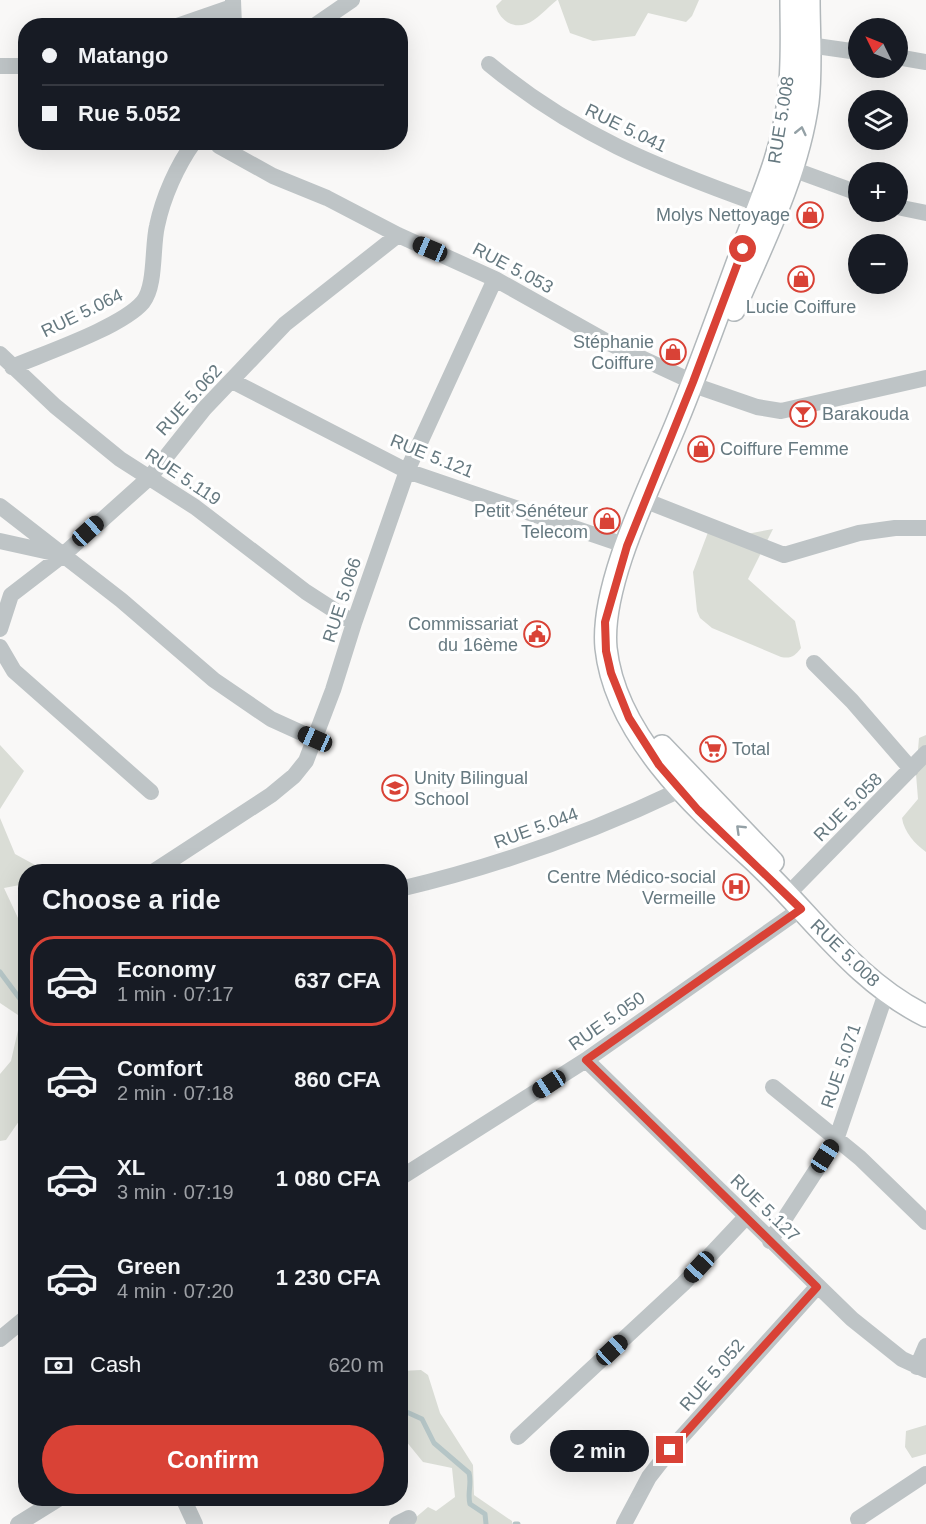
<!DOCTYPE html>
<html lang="en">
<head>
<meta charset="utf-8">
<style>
	:root { --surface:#171b24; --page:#20242c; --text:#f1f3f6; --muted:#9ea1a6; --line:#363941; --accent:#d94236 }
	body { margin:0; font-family:Helvetica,sans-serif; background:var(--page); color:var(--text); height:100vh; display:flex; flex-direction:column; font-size:22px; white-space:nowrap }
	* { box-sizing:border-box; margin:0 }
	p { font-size:20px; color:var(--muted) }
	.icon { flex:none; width:33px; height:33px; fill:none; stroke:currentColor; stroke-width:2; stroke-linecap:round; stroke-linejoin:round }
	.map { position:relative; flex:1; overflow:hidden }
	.panel { position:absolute; left:18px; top:864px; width:390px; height:642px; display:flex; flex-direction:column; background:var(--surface); border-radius:24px; box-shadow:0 6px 24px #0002 }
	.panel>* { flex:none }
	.guide { position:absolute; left:18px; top:18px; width:390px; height:132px; border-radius:24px; box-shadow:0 6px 24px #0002; display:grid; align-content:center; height:132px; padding:0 24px; background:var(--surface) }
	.needle { width:39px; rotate:313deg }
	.tools { position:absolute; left:848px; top:18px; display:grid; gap:12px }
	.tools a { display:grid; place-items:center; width:60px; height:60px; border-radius:50%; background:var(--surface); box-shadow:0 6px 24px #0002; font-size:30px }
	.end { position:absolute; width:27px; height:27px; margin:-14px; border:8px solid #d94236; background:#fff; box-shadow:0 0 0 3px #fff }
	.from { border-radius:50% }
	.bubble { position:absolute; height:42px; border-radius:21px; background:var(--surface); box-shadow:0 6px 24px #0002; font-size:20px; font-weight:600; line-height:42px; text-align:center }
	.car { position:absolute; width:18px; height:36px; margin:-18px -9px; border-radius:8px; box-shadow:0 0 4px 2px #0007; background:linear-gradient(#222 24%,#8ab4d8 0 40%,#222 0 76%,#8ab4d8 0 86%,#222 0) }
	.guide b { display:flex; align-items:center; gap:21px; height:57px; font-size:22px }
	.guide b+b { border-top:2px solid var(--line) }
	.guide i { width:15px; height:15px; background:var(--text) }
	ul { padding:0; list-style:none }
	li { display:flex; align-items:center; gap:18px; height:90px; margin:0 12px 9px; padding:0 12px; border:3px solid transparent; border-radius:24px }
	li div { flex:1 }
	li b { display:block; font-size:22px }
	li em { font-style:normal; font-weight:600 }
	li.on { border-color:var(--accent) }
	li>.icon { width:54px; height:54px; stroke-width:1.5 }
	h2 { padding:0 24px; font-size:27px; line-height:72px }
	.pay { display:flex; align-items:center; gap:15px; height:66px; padding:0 24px; font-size:22px }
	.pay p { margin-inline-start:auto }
	.cta { display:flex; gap:12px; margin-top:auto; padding:12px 24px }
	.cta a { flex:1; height:69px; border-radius:36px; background:var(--accent); color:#fff; font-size:24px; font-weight:600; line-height:69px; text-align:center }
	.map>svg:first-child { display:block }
</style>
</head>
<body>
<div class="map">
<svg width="926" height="1524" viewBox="0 0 926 1524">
	<rect width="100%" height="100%" fill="#f9f8f7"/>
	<path fill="#daddd6" d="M 502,0 L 557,0 C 548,7 536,21 526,24 C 512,29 499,19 496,6 Z
		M 558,0 L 699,0 L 692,16 L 686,22 L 648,13 L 635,36 L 593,41 L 570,33 Z
		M 710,527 L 736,536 L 773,529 L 748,579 L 795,621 L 801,648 C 795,656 791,659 781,657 L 712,628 L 700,618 L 697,611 L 693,572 Z
		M 926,735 L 926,852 C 915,844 904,832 902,818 L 918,799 L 916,774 L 919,738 Z
		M 0,745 L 24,771 L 0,809 Z
		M 0,818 L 15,854 L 46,871 L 26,872 L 25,884 L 4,888 L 25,933 L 26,1111 L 6,1140 L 0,1141 L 0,1074 L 11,1061 L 21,1017 L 0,1003 Z
		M 421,1370 L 428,1375 L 440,1413 L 473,1465 L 474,1495 L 512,1521 L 512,1524 L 408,1524 L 428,1507 L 436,1511 L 455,1497 L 452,1468 L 423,1462 L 401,1435 L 401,1371 Z
		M 926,1425 L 926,1454 L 912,1458 L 905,1447 L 906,1431 Z"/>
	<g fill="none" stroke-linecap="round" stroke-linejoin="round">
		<path stroke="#b5c5c6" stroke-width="5" d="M 0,972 L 26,1007
			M 400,1409 L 422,1419 L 434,1443 L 469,1473 C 472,1484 467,1493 470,1504 L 485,1514 L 486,1524
			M 515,1524 L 518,1524"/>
		<g stroke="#b2b8bb" stroke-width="24">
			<path id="major" d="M 791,0 C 791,33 793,68 788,101 C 782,153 761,198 743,247 C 721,306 700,366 676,424 C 651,485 600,584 606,648 C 615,733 692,805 751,858 C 810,912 853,980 926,1016
				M 734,310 C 763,243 798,175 808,102 C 812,69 809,33 809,0
				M 662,746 L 773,862"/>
		</g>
		<path stroke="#bec4c6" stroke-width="16" d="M 233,0 L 234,26
			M 177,26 L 232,7
			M 314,26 L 352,0
			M 809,45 L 858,52
			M 897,57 L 926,62
			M 489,64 C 575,135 656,167 759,204
			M 0,66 L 26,66
			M 218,142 L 219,146 L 273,176 L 327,198 L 398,235 L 495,279 L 611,344 L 693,382
			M 792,169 L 858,193
			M 897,207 L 926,213
			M 0,354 L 55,406 L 120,459 L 195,507 L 306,592 L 354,623
			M 12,367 C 45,353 122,327 143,302 C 156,286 152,247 157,226 C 163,197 177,166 194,142
			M 232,381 L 407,471 L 627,546
			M 702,388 L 757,407 L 781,411 L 926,378
			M 654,504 L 784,555 L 859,533 L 895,528 L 926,528
			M 0,506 L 121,600 L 214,680 L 271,719 L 315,739
			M 0,541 L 63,555 L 150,477 L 204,409 L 285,324 L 398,235
			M 0,629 L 11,595 L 63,555
			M 0,647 L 14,671 L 151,792
			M 814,663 L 852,701 L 911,769
			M 153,872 L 271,795 L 294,776 L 306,761 L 333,690 L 354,623 L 407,471 L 495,279
			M 796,886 L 926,753
			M 400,889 C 498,866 590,833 680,790
			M 586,1060 L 852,1319 L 902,1359 L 926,1370
			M 773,1087 L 860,1158 L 926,1222
			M 400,1178 L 586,1060 L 801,909
			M 770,1241 L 836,1140 L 886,993
			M 0,1339 L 23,1320
			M 917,1367 L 926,1346
			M 518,1437 L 683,1284 L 746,1217
			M 183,1498 L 195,1524
			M 858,1519 L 926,1474
			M 18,1524 L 60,1498
			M 397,1524 L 409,1518
			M 624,1524 L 649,1477 L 670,1450 L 817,1287"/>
		<use href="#major" stroke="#fff" stroke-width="21"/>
	</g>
	<defs><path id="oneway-chevron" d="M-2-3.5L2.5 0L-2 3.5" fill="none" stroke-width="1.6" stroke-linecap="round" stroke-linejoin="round" transform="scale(1.5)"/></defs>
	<g stroke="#94a1a6">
		<use href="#oneway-chevron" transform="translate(801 131) rotate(-77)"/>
		<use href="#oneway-chevron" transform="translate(740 829) rotate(-136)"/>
	</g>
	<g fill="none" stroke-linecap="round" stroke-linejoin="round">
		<path stroke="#d94236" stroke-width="8" d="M 670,1450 L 817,1287 L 586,1060 L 801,909 L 698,810 L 659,765 L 629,718 L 611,673 L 606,651 L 605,622 L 627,546 L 693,382 L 743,249"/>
	</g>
	<defs>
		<g id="shop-ring" transform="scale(1.35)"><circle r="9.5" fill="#fff" stroke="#d94236" stroke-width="1.5"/><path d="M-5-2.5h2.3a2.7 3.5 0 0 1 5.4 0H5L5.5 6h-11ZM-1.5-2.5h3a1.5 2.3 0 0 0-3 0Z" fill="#d94236"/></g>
		<g id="bar-ring" transform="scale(1.35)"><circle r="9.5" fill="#fff" stroke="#d94236" stroke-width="1.5"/><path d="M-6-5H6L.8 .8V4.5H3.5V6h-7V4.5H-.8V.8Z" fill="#d94236"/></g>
		<g id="civic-ring" transform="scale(1.35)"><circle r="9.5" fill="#fff" stroke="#d94236" stroke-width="1.5"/><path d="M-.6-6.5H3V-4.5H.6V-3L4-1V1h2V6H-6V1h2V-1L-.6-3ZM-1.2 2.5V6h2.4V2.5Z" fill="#d94236"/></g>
		<g id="supermarket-ring" transform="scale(1.35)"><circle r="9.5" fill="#fff" stroke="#d94236" stroke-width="1.5"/><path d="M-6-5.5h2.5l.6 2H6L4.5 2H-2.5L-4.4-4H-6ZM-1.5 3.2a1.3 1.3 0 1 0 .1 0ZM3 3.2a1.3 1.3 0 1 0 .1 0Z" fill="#d94236"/></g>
		<g id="school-ring" transform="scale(1.35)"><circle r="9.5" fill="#fff" stroke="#d94236" stroke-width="1.5"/><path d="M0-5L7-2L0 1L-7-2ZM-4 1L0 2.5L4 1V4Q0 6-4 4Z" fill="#d94236"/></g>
		<g id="hospital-ring" transform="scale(1.35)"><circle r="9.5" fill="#fff" stroke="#d94236" stroke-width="1.5"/><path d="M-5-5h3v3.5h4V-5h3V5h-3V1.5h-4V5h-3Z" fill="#d94236"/></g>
	</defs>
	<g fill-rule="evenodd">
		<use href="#shop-ring" x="810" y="215"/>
		<use href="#shop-ring" x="801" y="279"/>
		<use href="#shop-ring" x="673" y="352"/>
		<use href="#bar-ring" x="803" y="414"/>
		<use href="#shop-ring" x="701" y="449"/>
		<use href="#shop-ring" x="607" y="521"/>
		<use href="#civic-ring" x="537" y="634"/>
		<use href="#supermarket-ring" x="713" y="749"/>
		<use href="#school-ring" x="395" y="788"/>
		<use href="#hospital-ring" x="736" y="887"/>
	</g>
	<g text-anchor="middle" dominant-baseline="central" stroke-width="6" stroke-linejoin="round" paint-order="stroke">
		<g font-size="18" fill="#667980" stroke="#fff">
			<text transform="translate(781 120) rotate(-81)">RUE 5.008</text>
			<text transform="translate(626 128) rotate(26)">RUE 5.041</text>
			<text transform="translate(513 268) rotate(28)">RUE 5.053</text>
			<text transform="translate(82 313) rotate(-26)">RUE 5.064</text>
			<text transform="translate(189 400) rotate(-48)">RUE 5.062</text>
			<text transform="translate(432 456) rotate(22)">RUE 5.121</text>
			<text transform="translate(183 477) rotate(34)">RUE 5.119</text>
			<text transform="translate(342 600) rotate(-72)">RUE 5.066</text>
			<text transform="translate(848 807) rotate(-45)">RUE 5.058</text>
			<text transform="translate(536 828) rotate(-20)">RUE 5.044</text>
			<text transform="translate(845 953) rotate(44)">RUE 5.008</text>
			<text transform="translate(607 1021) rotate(-35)">RUE 5.050</text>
			<text transform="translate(841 1066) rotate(-71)">RUE 5.071</text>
			<text transform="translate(765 1208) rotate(44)">RUE 5.127</text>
			<text transform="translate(712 1375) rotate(-49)">RUE 5.052</text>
		</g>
		<g font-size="18" fill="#667980" stroke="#fff" text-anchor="end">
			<text x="790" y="215">Molys Nettoyage</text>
			<text x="801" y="307" text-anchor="middle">Lucie Coiffure</text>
			<text x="654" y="342">Stéphanie<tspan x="654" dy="21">Coiffure</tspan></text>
			<text x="822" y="414" text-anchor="start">Barakouda</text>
			<text x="720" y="449" text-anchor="start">Coiffure Femme</text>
			<text x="588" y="511">Petit Sénéteur<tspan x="588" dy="21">Telecom</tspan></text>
			<text x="518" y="624">Commissariat<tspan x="518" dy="21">du 16ème</tspan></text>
			<text x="732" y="749" text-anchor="start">Total</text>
			<text x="414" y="778" text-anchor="start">Unity Bilingual<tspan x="414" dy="21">School</tspan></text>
			<text x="716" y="877">Centre Médico-social<tspan x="716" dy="21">Vermeille</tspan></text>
		</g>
	</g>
</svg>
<div class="tools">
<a><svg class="needle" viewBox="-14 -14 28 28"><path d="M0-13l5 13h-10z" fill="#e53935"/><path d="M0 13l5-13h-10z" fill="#9ea1a6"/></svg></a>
<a><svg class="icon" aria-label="layers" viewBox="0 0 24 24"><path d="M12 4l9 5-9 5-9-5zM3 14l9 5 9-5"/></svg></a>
<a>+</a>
<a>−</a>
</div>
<i class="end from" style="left:743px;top:249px"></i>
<i class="end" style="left:670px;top:1450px"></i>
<div class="bubble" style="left:550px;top:1430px;width:99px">2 min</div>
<i class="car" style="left:430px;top:249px;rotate:293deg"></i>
<i class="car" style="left:88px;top:531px;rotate:48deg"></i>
<i class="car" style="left:315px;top:739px;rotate:294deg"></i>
<i class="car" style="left:549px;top:1084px;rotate:237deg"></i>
<i class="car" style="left:825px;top:1156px;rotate:33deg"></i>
<i class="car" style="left:699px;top:1267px;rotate:223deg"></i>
<i class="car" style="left:612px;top:1350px;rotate:47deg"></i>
<div class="guide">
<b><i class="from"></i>Matango</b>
<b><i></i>Rue 5.052</b>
</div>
<section class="panel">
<h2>Choose a ride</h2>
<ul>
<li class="on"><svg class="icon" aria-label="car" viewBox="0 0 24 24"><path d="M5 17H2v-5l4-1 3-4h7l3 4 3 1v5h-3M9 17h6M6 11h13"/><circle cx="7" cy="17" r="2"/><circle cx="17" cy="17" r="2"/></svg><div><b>Economy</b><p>1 min · 07:17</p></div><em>637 CFA</em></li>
<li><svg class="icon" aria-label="car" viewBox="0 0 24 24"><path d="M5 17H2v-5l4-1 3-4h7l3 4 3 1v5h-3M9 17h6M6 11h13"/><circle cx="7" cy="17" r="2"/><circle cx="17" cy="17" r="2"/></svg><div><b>Comfort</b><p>2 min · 07:18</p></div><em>860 CFA</em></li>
<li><svg class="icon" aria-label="car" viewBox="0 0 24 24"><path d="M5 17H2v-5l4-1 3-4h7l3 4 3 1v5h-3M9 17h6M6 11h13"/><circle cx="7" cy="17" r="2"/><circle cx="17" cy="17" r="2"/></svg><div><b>XL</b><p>3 min · 07:19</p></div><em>1 080 CFA</em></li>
<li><svg class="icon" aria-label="car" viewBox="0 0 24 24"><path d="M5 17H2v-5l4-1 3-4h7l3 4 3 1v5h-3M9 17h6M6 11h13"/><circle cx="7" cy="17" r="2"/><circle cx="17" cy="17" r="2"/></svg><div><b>Green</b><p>4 min · 07:20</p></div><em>1 230 CFA</em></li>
</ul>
<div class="pay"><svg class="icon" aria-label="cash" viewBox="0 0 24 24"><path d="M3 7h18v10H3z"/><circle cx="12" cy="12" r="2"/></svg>Cash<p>620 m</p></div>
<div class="cta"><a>Confirm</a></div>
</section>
</div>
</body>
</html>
